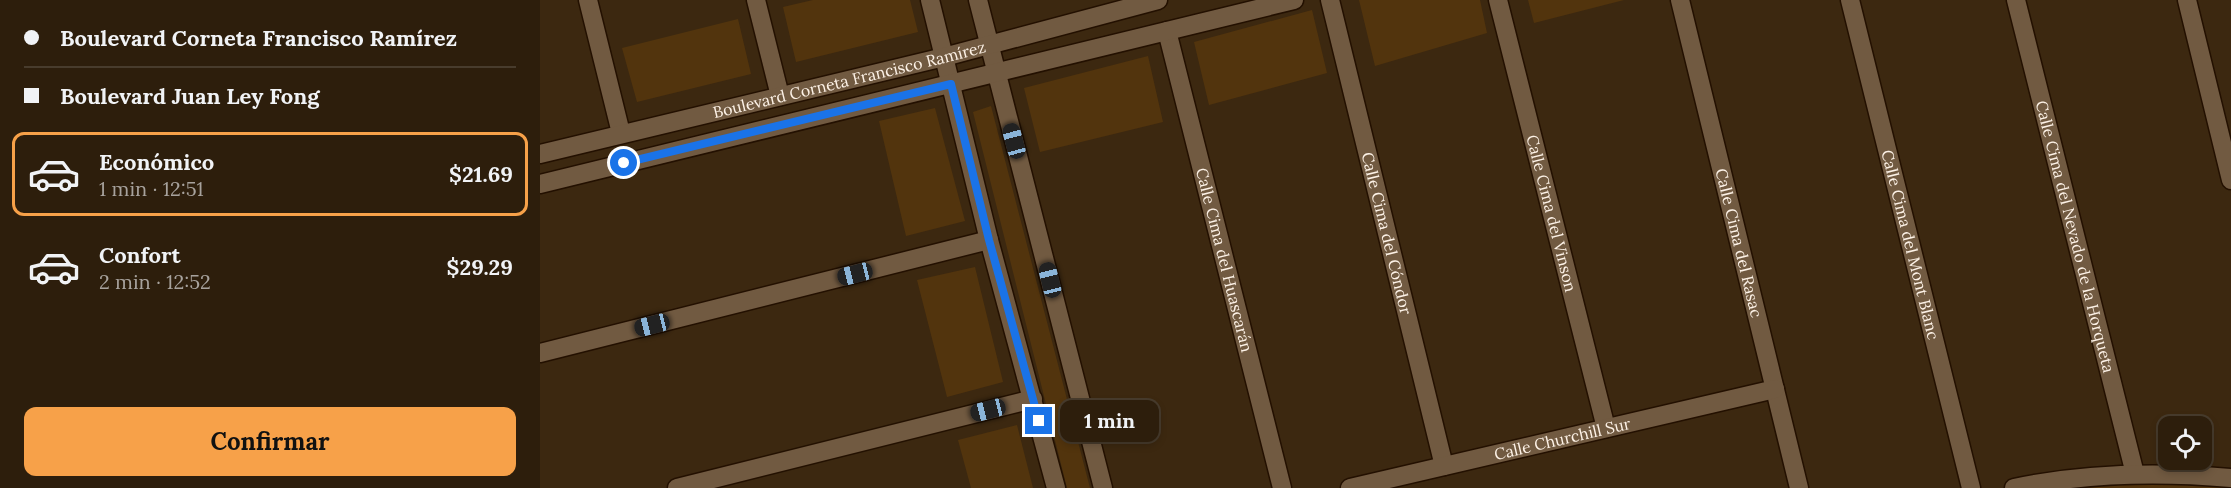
<!DOCTYPE html>
<html lang="es">
<head>
<meta charset="utf-8">
<style>
	:root { --surface:#2d1e0c; --page:#352715; --text:#f1f3f6; --muted:#a7a29d; --line:#483c2d; --accent:#f7a149 }
	body { margin:0; font-family:Lora,serif; background:var(--page); color:var(--text); height:100vh; display:flex; flex-direction:column; font-size:22px; white-space:nowrap }
	* { box-sizing:border-box; margin:0 }
	p { font-size:20px; color:var(--muted) }
	.icon { flex:none; width:33px; height:33px; fill:none; stroke:currentColor; stroke-width:2; stroke-linecap:round; stroke-linejoin:round }
	.map { position:relative; flex:1; overflow:hidden }
	.panel { display:flex; flex-direction:column; background:var(--surface); width:540px }
	.panel>* { flex:none }
	.banner { display:grid; align-content:center; height:132px; padding:0 24px; background:var(--surface) }
	.buttons { position:absolute; left:1618px; top:416px; display:grid; gap:12px }
	.buttons a { display:grid; place-items:center; width:54px; height:54px; border-radius:12px; background:var(--surface); box-shadow:0 3px 9px #0003,0 0 0 2px var(--line); font-size:30px }
	.end { position:absolute; width:27px; height:27px; margin:-14px; border:8px solid #1a73e8; background:#fff; box-shadow:0 0 0 3px #fff }
	.from { border-radius:50% }
	.bubble { position:absolute; height:42px; border-radius:12px; background:var(--surface); box-shadow:0 3px 9px #0003,0 0 0 2px var(--line); font-size:20px; font-weight:800; line-height:42px; text-align:center }
	.car { position:absolute; width:18px; height:36px; margin:-18px -9px; border-radius:8px; box-shadow:0 0 4px 2px #0007; background:linear-gradient(#222 24%,#8ab4d8 0 40%,#222 0 76%,#8ab4d8 0 86%,#222 0) }
	.banner b { display:flex; align-items:center; gap:21px; height:57px; font-size:22px }
	.banner b+b { border-top:2px solid var(--line) }
	.banner i { width:15px; height:15px; background:var(--text) }
	ul { padding:0; list-style:none }
	li { display:flex; align-items:center; gap:18px; height:84px; margin:0 12px 9px; padding:0 12px; border:3px solid transparent; border-radius:12px }
	li div { flex:1 }
	li b { display:block; font-size:22px }
	li em { font-style:normal; font-weight:800 }
	li.selected { border-color:var(--accent) }
	li>.icon { width:54px; height:54px; stroke-width:1.5 }
	.action { display:flex; gap:12px; margin-top:auto; padding:12px 24px }
	.action a { flex:1; height:69px; border-radius:12px; background:var(--accent); color:#111; font-size:24px; font-weight:800; line-height:69px; text-align:center }
	main { display:flex; flex:1; min-height:0 }
	.map>svg:first-child { display:block }
</style>
</head>
<body>
<main>
<section class="panel">
<div class="banner">
<b><i class="from"></i>Boulevard Corneta Francisco Ramírez</b>
<b><i></i>Boulevard Juan Ley Fong</b>
</div>
<ul>
<li class="selected"><svg class="icon" aria-label="car" viewBox="0 0 24 24"><path d="M5 17H2v-5l4-1 3-4h7l3 4 3 1v5h-3M9 17h6M6 11h13"/><circle cx="7" cy="17" r="2"/><circle cx="17" cy="17" r="2"/></svg><div><b>Económico</b><p>1 min · 12:51</p></div><em>$21.69</em></li>
<li><svg class="icon" aria-label="car" viewBox="0 0 24 24"><path d="M5 17H2v-5l4-1 3-4h7l3 4 3 1v5h-3M9 17h6M6 11h13"/><circle cx="7" cy="17" r="2"/><circle cx="17" cy="17" r="2"/></svg><div><b>Confort</b><p>2 min · 12:52</p></div><em>$29.29</em></li>
</ul>
<div class="action"><a>Confirmar</a></div>
</section>
<div class="map">
<svg width="1691" height="488" viewBox="0 0 1691 488">
	<rect width="100%" height="100%" fill="#3c2810"/>
	<path fill="#52340d" d="M 273,0 L 370,0 L 378,32 L 256,62 L 243,7 Z
		M 819,0 L 940,0 L 947,33 L 835,66 Z
		M 988,0 L 1084,0 L 994,23 Z
		M 772,10 L 787,73 L 669,105 L 654,42 Z
		M 198,19 L 211,74 L 97,102 L 82,48 Z
		M 608,56 L 623,122 L 500,152 L 484,88 Z
		M 451,106 L 550,488 L 527,488 L 433,112 Z
		M 395,108 L 425,221 L 366,236 L 339,121 Z
		M 435,267 L 463,382 L 407,397 L 377,280 Z
		M 477,425 L 493,488 L 431,488 L 418,440 Z
		M 1601,482 L 1691,484 L 1691,488 L 1544,488 Z"/>
	<g fill="none" stroke-linecap="round" stroke-linejoin="round">
		<g stroke="#231000" stroke-width="21">
			<g id="minor">
				<path d="M 48,0 L 81,133"/>
				<path d="M 216,0 L 240,96"/>
				<path d="M 390,0 L 449,240 L 516,488"/>
				<path d="M 438,0 L 563,488"/>
				<path id="s1" d="M 790,0 L 904,466"/>
				<path id="s2" d="M 958,0 L 1066,428"/>
				<path id="s3" d="M 1140,0 L 1259,488"/>
				<path id="s4" d="M 1310,0 L 1431,488"/>
				<path id="s5" d="M 1476,0 L 1595,474"/>
				<path d="M 1647,0 L 1691,180"/>
				<path id="s6" d="M 627,31 L 742,488"/>
				<path id="s7" d="M 0,154 L 404,57 L 618,0"/>
				<path d="M 0,184 L 754,0"/>
				<path d="M 0,353 L 449,240"/>
				<path d="M 137,488 L 493,399"/>
				<path id="s8" d="M 810,488 L 1235,389"/>
				<path d="M 1474,488 C 1545,473 1619,472 1691,478"/>
			</g>
		</g>
		<use href="#minor" stroke="#715a41" stroke-width="18"/>
	</g>
	<g fill="none" stroke-linecap="round" stroke-linejoin="round">
		<path stroke="#1a73e8" stroke-width="8" d="M 84,163 L 411,84 L 449,240 L 499,421"/>
	</g>
	<g text-anchor="middle" dominant-baseline="central" stroke-width="4.5" stroke-linejoin="round" paint-order="stroke">
		<g font-size="16" fill="#fdf2e7" stroke="#3c2810">
			<text stroke="none"><textPath href="#s7" startOffset="318">Boulevard Corneta Francisco Ramírez</textPath></text>
			<text stroke="none"><textPath href="#s2" startOffset="220">Calle Cima del Vinson</textPath></text>
			<text stroke="none"><textPath href="#s1" startOffset="240">Calle Cima del Cóndor</textPath></text>
			<text stroke="none"><textPath href="#s5" startOffset="244">Calle Cima del Nevado de la Horqueta</textPath></text>
			<text stroke="none"><textPath href="#s3" startOffset="250">Calle Cima del Rasac</textPath></text>
			<text stroke="none"><textPath href="#s4" startOffset="252">Calle Cima del Mont Blanc</textPath></text>
			<text stroke="none"><textPath href="#s6" startOffset="236">Calle Cima del Huascarán</textPath></text>
			<text stroke="none"><textPath href="#s8" startOffset="218">Calle Churchill Sur</textPath></text>
		</g>
	</g>
</svg>
<div class="buttons">
<a><svg class="icon" aria-label="locate" viewBox="0 0 24 24"><circle cx="12" cy="12" r="6"/><path d="M12 2v4M12 18v4M2 12h4M18 12h4"/></svg></a>
</div>
<i class="end from" style="left:84px;top:163px"></i>
<i class="end" style="left:499px;top:421px"></i>
<div class="bubble" style="left:520px;top:400px;width:99px">1 min</div>
<i class="car" style="left:474px;top:141px;rotate:345deg"></i>
<i class="car" style="left:315px;top:274px;rotate:256deg"></i>
<i class="car" style="left:510px;top:280px;rotate:346deg"></i>
<i class="car" style="left:112px;top:325px;rotate:256deg"></i>
<i class="car" style="left:448px;top:410px;rotate:256deg"></i>
</div>
</main>
</body>
</html>
